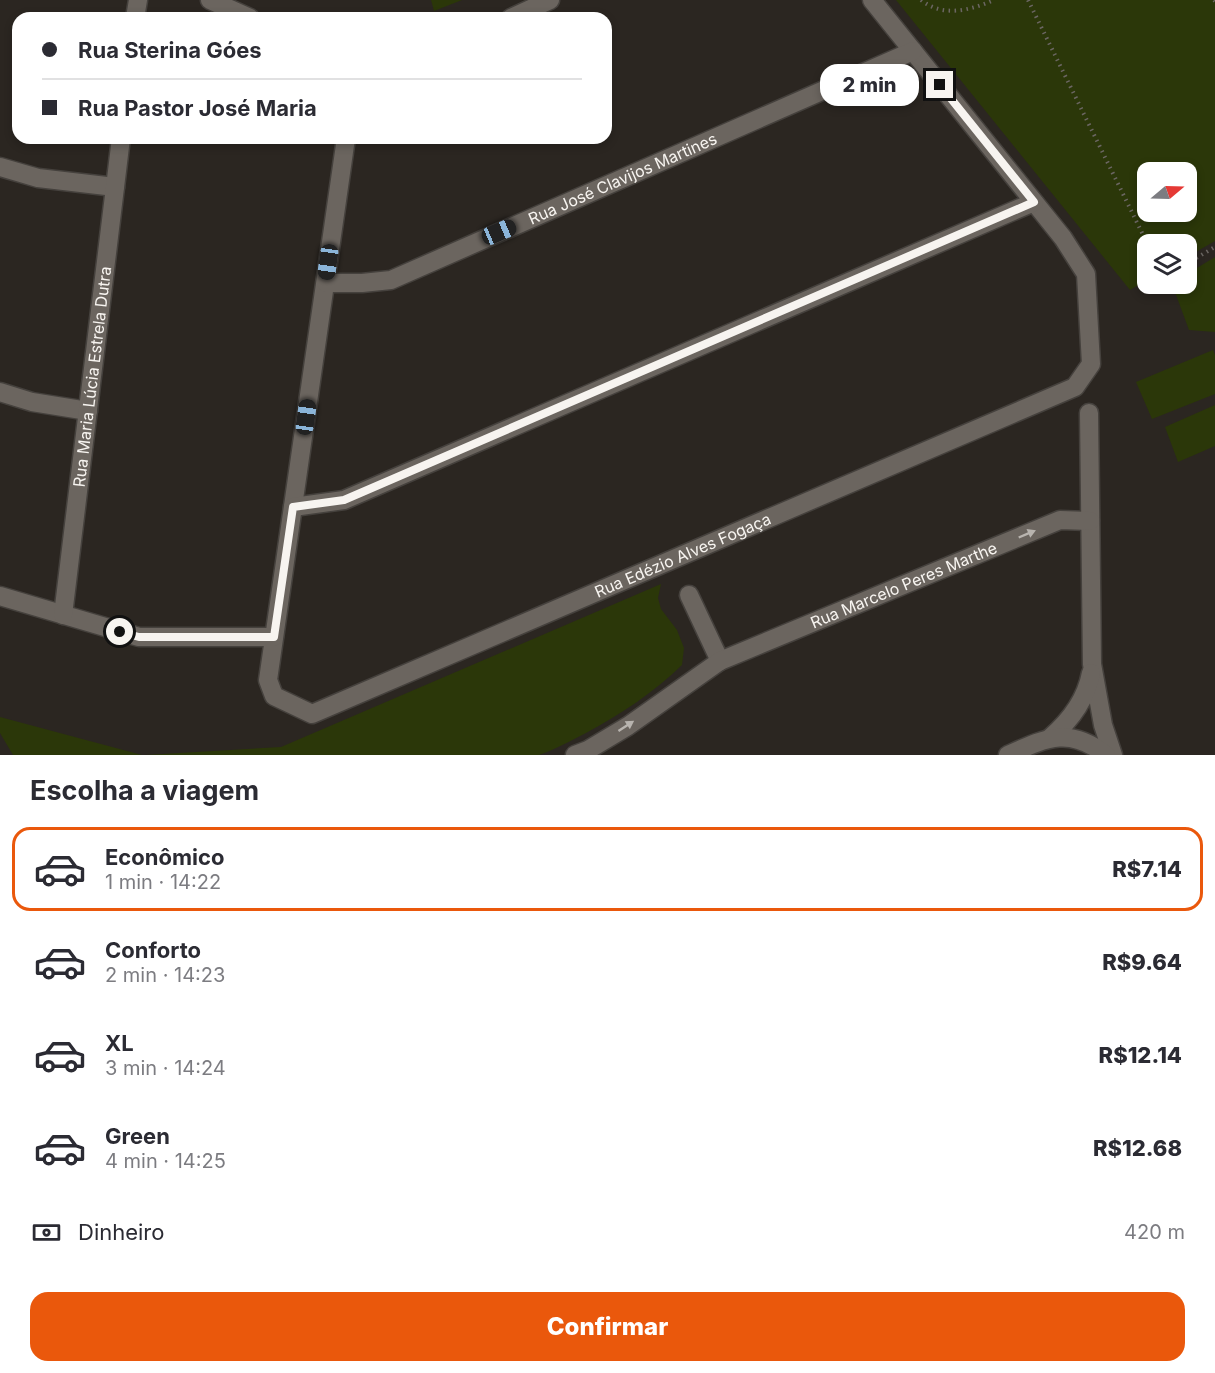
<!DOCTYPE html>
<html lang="pt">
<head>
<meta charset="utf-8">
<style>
	:root { --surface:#fff; --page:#f2f2f3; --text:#2b2b33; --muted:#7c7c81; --line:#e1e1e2; --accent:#ea580c }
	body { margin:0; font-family:Inter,sans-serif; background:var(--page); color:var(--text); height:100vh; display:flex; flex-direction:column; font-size:22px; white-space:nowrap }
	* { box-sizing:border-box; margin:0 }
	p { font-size:20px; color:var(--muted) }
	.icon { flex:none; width:33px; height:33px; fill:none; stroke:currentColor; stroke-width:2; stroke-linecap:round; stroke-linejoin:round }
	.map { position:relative; height:755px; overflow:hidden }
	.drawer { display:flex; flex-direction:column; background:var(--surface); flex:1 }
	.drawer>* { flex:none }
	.hud { position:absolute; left:12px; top:12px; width:600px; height:132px; border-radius:18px; box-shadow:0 3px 9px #0003; display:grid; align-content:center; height:132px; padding:0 30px; background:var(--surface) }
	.needle { width:39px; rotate:71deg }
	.controls { position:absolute; left:1137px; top:162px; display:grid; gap:12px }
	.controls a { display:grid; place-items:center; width:60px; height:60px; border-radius:12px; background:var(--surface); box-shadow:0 3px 9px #0003; font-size:30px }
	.end { position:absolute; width:27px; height:27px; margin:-14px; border:8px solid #f7f4f0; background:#111; box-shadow:0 0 0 3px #111 }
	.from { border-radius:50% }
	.bubble { position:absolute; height:42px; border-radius:18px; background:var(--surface); box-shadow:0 3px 9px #0003; font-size:20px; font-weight:800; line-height:42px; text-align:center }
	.car { position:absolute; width:18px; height:36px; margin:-18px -9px; border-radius:8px; box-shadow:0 0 4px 2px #0007; background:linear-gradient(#222 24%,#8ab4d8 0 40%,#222 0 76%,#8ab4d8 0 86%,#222 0) }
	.hud b { display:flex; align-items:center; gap:21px; height:57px; font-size:22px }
	.hud b+b { border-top:2px solid var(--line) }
	.hud i { width:15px; height:15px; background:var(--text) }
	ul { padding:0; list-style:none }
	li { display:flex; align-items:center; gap:18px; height:84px; margin:0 12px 9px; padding:0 18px; border:3px solid transparent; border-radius:18px }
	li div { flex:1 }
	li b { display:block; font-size:22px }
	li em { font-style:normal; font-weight:800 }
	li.current { border-color:var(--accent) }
	li>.icon { width:54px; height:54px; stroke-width:1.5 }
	h2 { padding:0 30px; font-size:27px; line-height:72px }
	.pay { display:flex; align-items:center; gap:15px; height:66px; padding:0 30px; font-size:22px }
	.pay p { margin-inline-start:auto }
	.action { display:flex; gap:12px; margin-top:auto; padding:12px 30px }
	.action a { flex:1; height:69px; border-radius:18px; background:var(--accent); color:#fff; font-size:24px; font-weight:800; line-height:69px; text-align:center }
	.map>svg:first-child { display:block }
</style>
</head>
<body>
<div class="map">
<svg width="1215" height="755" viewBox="0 0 1215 755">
	<rect width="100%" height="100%" fill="#2b2621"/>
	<path fill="#2b3709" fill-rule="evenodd" d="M 431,0 L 462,0 L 434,11 Z
		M 896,0 L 1215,0 L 1215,241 L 1187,257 L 1186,244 L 1148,244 L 1147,280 L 1130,290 ZM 1148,172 L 1186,172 L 1186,212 L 1148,212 Z
		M 1215,257 L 1215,332 L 1189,330 L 1172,284 L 1186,284 L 1187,274 Z
		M 1213,350 L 1215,355 L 1215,394 L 1152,419 L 1136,382 Z
		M 1215,405 L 1215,446 L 1178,462 L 1165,427 Z
		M 661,584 L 658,598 L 661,609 L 677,630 L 684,648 L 682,665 C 653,693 621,714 586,733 C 570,741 556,749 539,755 L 145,755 L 281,747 Z
		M 0,717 L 142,755 L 13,755 L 0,733 Z"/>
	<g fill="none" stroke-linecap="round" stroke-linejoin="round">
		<g stroke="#45413d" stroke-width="21">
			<g id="minor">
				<path d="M 210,0 L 250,18"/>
				<path d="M 135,18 L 138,0"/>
				<path d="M 511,18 L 550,0"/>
				<path id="s1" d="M 346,138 L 268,680 L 274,696 L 312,714 L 1075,387 L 1091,364 L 1086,274 L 1063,238 L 872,0"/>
				<path d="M 0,167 L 38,178 L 115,187"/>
				<path id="s2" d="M 326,283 L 362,283 L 391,280 L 913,51"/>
				<path d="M 0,392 L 32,402 L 88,411"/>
				<path d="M 1089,413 L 1092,664 L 1103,725 L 1113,755"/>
				<path d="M 293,507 L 344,500 L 1034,202"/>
				<path d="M 689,595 L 720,661"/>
				<path d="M 0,596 L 139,637 L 274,637"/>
				<path id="s3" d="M 63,615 L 121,138"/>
				<path d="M 1050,738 C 1071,720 1086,700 1091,673"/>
				<path id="s4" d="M 575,755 L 588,750 L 628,726 L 720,661 L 1060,520 L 1090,521"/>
				<path d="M 1008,755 C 1046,738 1069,726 1106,755"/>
			</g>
		</g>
		<path stroke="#6b6662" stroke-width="4" stroke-dasharray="1.5 4.5" stroke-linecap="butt" d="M 921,0 C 943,18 971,10 994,0
			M 1028,0 L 1148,245
			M 1214,0 L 1215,1
			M 1186,264 L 1215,247"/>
		<use href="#minor" stroke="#6b655f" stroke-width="18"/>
	</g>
	<defs><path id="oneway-solid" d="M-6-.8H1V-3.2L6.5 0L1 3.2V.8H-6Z" transform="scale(1.5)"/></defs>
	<g fill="#b8b4af">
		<use href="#oneway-solid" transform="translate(1027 534) rotate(-23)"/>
		<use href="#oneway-solid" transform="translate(626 726) rotate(-33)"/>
	</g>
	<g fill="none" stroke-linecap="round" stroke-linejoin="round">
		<path stroke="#f7f4f0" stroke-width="8" d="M 120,632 L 139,637 L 274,637 L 293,507 L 344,500 L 1034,202 L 940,85"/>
	</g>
	<g text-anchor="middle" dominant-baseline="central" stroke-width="6" stroke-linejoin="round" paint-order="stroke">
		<g font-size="16" fill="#f7f4f0" stroke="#211c17">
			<text stroke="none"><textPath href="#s2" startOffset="318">Rua José Clavijos Martines</textPath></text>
			<text stroke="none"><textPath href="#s3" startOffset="240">Rua Maria Lúcia Estrela Dutra</textPath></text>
			<text stroke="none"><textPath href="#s1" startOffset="1010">Rua Edézio Alves Fogaça</textPath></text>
			<text stroke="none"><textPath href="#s4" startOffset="372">Rua Marcelo Peres Marthe</textPath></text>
		</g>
	</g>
</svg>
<div class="controls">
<a><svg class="needle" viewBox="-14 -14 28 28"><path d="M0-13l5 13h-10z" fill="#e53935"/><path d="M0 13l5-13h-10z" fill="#7c7c81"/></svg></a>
<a><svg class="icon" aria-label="layers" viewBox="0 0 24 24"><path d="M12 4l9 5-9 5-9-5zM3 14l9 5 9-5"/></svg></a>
</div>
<i class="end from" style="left:120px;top:632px"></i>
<i class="end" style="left:940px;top:85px"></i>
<div class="bubble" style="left:820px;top:64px;width:99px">2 min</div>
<i class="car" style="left:499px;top:232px;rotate:67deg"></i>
<i class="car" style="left:328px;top:262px;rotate:188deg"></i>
<i class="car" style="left:306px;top:417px;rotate:8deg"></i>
<div class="hud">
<b><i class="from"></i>Rua Sterina Góes</b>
<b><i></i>Rua Pastor José Maria</b>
</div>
</div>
<section class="drawer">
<h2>Escolha a viagem</h2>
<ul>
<li class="current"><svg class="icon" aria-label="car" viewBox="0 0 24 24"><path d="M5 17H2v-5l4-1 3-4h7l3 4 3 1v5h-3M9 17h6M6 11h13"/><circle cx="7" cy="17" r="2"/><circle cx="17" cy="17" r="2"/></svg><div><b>Econômico</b><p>1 min · 14:22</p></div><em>R$7.14</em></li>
<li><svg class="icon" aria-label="car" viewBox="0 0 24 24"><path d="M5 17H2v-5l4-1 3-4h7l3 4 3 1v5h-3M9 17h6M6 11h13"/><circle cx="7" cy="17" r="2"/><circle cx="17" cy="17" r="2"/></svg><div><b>Conforto</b><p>2 min · 14:23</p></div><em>R$9.64</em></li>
<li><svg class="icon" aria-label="car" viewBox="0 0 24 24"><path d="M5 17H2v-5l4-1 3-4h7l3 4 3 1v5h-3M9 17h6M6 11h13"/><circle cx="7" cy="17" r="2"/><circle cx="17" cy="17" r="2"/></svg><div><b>XL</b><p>3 min · 14:24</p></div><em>R$12.14</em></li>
<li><svg class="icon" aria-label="car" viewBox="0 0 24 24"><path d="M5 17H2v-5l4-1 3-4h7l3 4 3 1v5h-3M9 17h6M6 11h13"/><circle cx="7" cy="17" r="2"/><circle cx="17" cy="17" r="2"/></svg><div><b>Green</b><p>4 min · 14:25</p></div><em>R$12.68</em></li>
</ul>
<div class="pay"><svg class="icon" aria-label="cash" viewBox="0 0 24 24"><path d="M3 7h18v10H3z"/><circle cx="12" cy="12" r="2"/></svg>Dinheiro<p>420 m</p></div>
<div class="action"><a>Confirmar</a></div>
</section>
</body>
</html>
